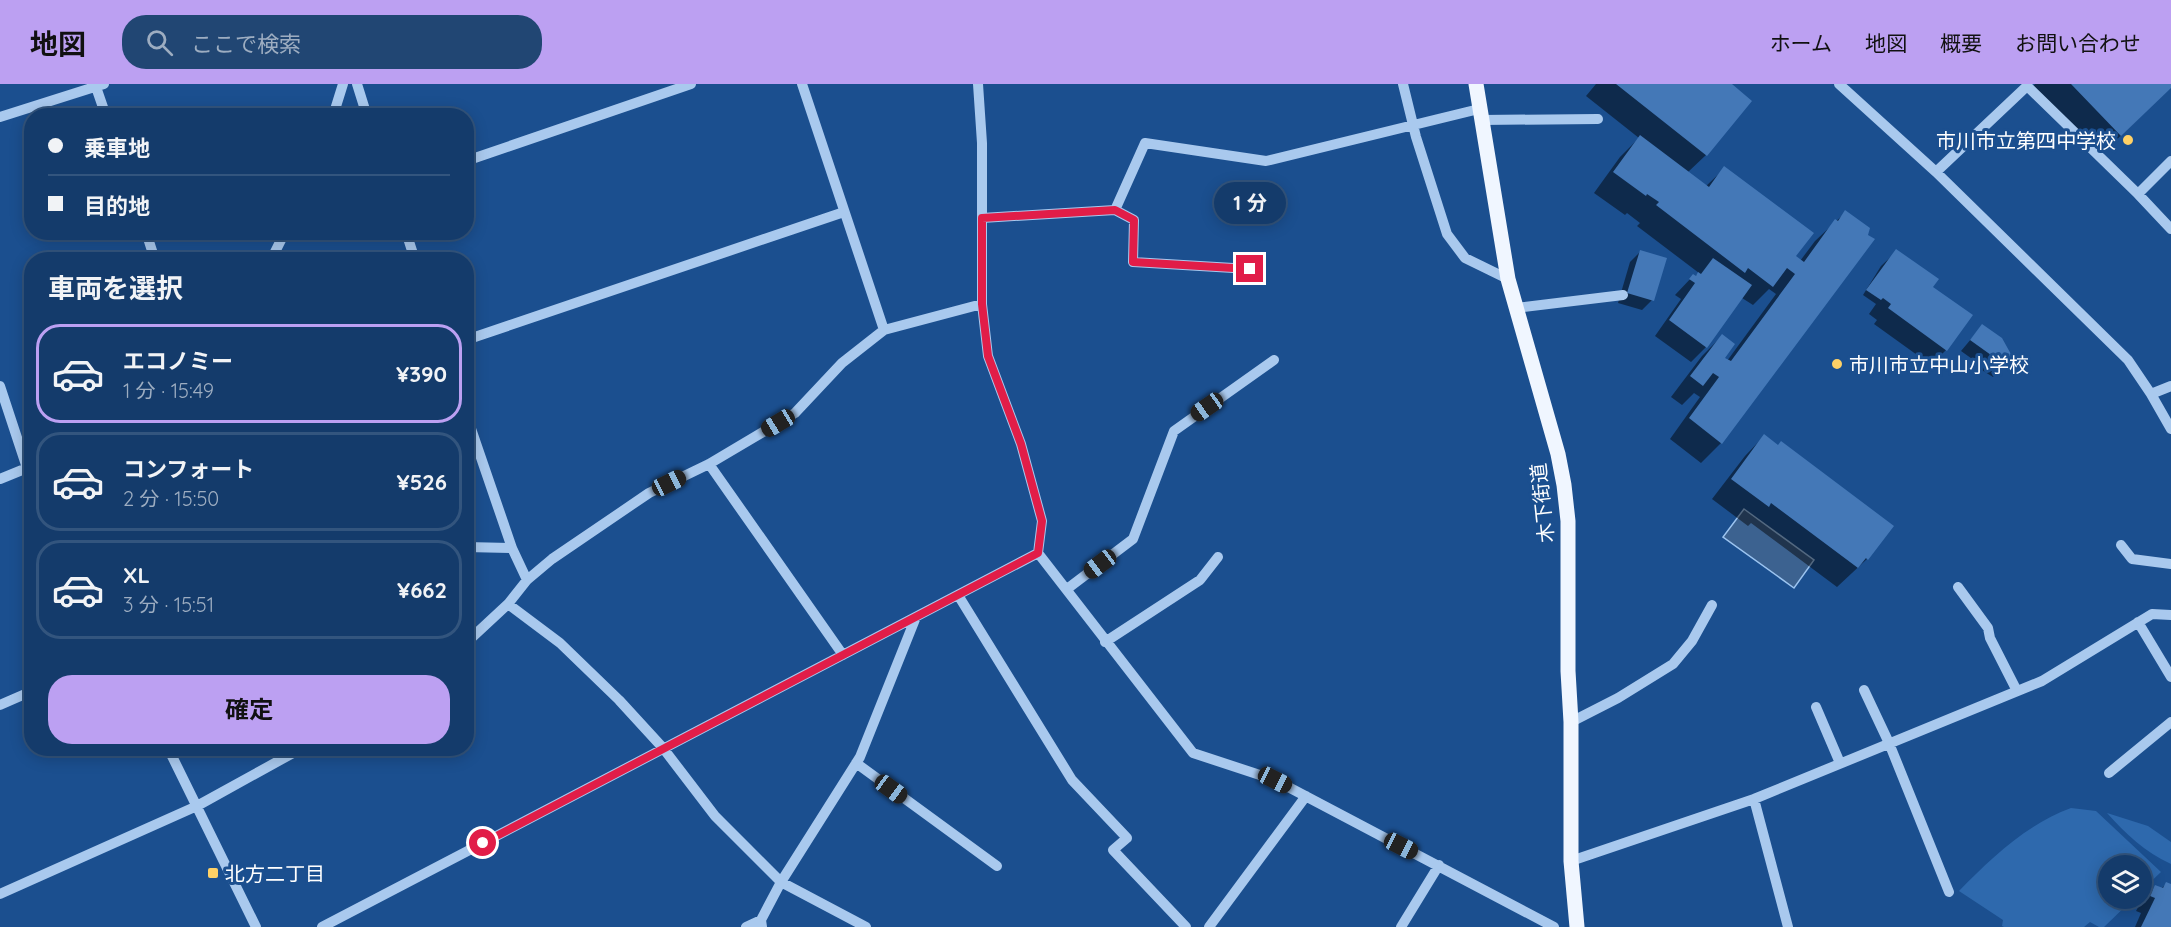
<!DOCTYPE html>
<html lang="ja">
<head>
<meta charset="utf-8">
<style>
	:root { --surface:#143b6b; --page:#214673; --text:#f1f3f6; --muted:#9dadc1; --line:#33557e; --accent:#bca0f2 }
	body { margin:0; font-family:Quicksand,"Noto Sans JP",sans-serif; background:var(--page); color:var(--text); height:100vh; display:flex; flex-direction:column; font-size:22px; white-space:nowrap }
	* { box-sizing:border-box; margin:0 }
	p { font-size:20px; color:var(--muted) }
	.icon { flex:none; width:33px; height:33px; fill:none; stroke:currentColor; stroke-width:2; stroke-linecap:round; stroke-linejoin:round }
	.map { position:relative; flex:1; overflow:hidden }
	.side { position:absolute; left:24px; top:168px; width:450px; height:504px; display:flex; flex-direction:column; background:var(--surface); border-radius:24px; box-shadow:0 3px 15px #0003,0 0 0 2px var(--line) }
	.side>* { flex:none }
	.top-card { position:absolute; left:24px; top:24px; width:450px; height:132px; border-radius:24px; box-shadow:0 3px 15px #0003,0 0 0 2px var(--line); display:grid; align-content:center; height:132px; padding:0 24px; background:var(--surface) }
	.buttons { position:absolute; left:2098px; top:771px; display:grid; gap:12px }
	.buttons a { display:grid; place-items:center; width:54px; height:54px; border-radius:50%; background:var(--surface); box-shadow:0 3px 15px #0003,0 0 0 2px var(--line); font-size:30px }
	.end { position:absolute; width:27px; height:27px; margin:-14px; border:8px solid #e11d48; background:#fff; box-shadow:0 0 0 3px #fff }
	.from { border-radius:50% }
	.bubble { position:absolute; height:42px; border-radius:21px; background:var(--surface); box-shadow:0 3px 15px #0003,0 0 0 2px var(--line); font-size:20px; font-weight:700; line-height:42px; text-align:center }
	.car { position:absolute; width:18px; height:36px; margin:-18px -9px; border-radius:8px; box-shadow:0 0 4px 2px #0007; background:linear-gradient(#222 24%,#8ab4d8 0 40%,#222 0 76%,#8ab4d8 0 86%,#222 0) }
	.top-card b { display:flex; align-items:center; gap:21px; height:57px; font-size:22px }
	.top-card b+b { border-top:2px solid var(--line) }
	.top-card i { width:15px; height:15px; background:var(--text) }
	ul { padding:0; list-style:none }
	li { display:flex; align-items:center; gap:18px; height:99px; margin:0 12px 9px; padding:0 12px; border:3px solid var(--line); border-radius:24px }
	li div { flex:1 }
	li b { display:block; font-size:22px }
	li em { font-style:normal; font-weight:700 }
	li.current { border-color:var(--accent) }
	li>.icon { width:54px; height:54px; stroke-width:1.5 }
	h2 { padding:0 24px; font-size:27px; line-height:72px }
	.primary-button { display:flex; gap:12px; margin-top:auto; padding:12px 24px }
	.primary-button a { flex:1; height:69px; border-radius:24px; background:var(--accent); color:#111; font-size:24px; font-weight:700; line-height:69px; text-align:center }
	header { display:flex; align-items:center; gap:36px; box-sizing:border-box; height:84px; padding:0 30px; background:var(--accent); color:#111 }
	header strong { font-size:28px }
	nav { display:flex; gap:33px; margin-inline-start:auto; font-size:21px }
	.search { width:420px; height:54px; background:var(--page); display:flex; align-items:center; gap:15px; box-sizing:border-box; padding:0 21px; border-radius:24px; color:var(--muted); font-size:22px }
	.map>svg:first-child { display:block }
</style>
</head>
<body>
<header>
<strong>地図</strong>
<div class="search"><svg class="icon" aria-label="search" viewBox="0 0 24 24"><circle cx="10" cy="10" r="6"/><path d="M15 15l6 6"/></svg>ここで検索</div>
<nav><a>ホーム</a><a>地図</a><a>概要</a><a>お問い合わせ</a></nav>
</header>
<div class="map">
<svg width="2171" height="843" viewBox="0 0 2171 843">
	<rect width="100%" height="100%" fill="#1b4f8f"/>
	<path fill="#2e69ad" d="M 2071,724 L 2096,727 L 2161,788 L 2142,806 L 2142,782 L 2109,782 L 2109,814 L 2133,815 L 2104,843 L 2099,843 L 2090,838 L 2084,843 L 2004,843 L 2002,842 L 2003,836 L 1959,807 C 1991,774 2027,740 2071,724 Z
		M 2107,729 L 2148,742 L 2171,758 L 2171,780 C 2145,768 2126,750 2107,729 Z"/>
	<path fill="#3c6290" stroke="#9cc4f0" stroke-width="1.5" d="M 1744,425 L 1814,476 L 1794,504 L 1723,453 Z"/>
	<path fill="#0007" d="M 1596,0 L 1729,0 L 1706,71 L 1687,89 L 1705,103 L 1725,84 L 1794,173 L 1800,177 L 1815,157 L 1846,128 L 1721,359 L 1701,379 L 1670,355 L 1700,313 L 1694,309 L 1682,321 L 1671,313 L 1702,272 L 1722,252 L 1723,275 L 1727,277 L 1776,210 L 1769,205 L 1753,221 L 1742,214 L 1706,263 L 1691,278 L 1655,252 L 1681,215 L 1675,211 L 1693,192 L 1695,193 L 1699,189 L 1637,142 L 1640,139 L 1627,129 L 1625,131 L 1594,109 L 1620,73 L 1639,54 L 1586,12 Z
		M 2035,0 L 2171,0 L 2171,3 L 2101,71 L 2033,2 Z
		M 1897,167 L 1931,203 L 1946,266 L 1931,281 L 1874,240 L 1877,236 L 1869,230 L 1876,220 L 1863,211 L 1881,182 Z
		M 1640,168 L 1652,216 L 1642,226 L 1618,219 L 1630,178 Z
		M 1982,242 L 2003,283 L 1993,293 L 1980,285 L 1982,282 L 1961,267 Z
		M 1764,352 L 1867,475 L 1837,503 L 1751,439 L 1748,442 L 1712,415 L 1745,372 Z
		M 2167,799 L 2171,801 L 2171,843 L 2135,843 L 2141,829 L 2136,827 L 2141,818 L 2156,803 L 2161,805 Z"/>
	<path fill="#4478b7" d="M 1616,0 L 1732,0 L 1752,17 L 1707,72 Z
		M 2071,0 L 2171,0 L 2171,4 L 2121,52 Z
		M 1640,51 L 1709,103 L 1724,82 L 1814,149 L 1796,172 L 1804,178 L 1835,135 L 1838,137 L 1845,126 L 1870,144 L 1868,151 L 1875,155 L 1722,360 L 1689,334 L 1719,293 L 1713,289 L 1703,302 L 1690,292 L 1722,250 L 1735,260 L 1725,274 L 1731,277 L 1795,190 L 1787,184 L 1773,203 L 1748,184 L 1745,189 L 1656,121 L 1659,118 L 1647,110 L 1646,112 L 1613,88 Z
		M 1896,165 L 1939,195 L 1933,203 L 1973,231 L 1947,267 L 1888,224 L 1891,220 L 1883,214 L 1881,216 L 1866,206 Z
		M 1640,166 L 1667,174 L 1654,217 L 1627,209 Z
		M 1713,174 L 1752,201 L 1707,264 L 1669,236 L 1695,199 L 1689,195 L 1693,190 L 1696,192 L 1698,188 L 1701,190 Z
		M 1982,240 L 2002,254 L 2012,272 L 2004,284 L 1989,274 L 1991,271 L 1970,256 Z
		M 1764,350 L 1778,361 L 1781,357 L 1894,442 L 1868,476 L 1866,474 L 1858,484 L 1771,419 L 1769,423 L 1731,395 Z
		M 2166,798 L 2171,800 L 2171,843 L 2141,843 L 2155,814 L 2150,812 L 2155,801 L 2163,804 Z"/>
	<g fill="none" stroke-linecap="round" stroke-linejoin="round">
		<path stroke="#a9c9ee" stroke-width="10" d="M 357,0 L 367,32
			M 802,0 L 884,246
			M 978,0 L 982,59 L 982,220 L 988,272 L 1021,360 L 1042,437 L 1038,469 L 1193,669 L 1275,696 L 1554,843
			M 1403,0 L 1416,53 L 1447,150 L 1465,174 L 1508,195
			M 1839,0 L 1936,88 L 2128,276 L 2151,310 L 2171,345
			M 96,3 L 106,32
			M 333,32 L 343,0
			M 0,33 L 104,0
			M 1481,36 L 1598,35
			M 466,77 L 691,0
			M 1936,88 L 2027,2 L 2138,110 L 2171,145
			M 2138,110 L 2171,77
			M 1115,126 L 1134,136 L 1133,178 L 1250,185
			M 982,134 L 1115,126 L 1145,59 L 1266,77 L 1479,25
			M 146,148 L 155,176
			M 406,148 L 415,176
			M 271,176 L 285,148
			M 1516,224 L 1623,211
			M 466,256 L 844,128
			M 0,302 L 27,384 L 32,393
			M 2151,310 L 2171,302
			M 466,330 L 512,464 L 527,496
			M 709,380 L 843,571
			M 0,395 L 27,384
			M 2121,461 L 2132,475 L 2171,480
			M 466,463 L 512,464
			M 1958,503 L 1988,544 L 1990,554 L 2017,607
			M 1067,505 L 1133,455 L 1174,347 L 1274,276
			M 958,511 L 1072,696 L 1127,754 L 1113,766 L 1186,843
			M 508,520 L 560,559 L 619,616 L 663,664 L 715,732 L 781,798 L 866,843
			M 2138,538 L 2171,593
			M 1105,558 L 1200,496 L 1218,473
			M 466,559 L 508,520 L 527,496 L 552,475 L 649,409 L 709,380 L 795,329 L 842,279 L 884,246 L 982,220
			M 1864,606 L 1889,659 L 1949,808
			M 0,621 L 32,607
			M 1816,623 L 1840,679
			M 1571,638 L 1618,614 L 1673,580 L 1692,557 L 1712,521
			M 168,664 L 256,843
			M 856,679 L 997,782
			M 2109,689 L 2171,638
			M 1754,715 L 1788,843
			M 1571,777 L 1754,715 L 2042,597 L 2152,530 L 2171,531
			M 0,810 L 197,722 L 302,664
			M 322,843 L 1038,469
			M 746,843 L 761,836
			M 762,843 L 761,836 L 781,798 L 860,673 L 916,533
			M 1209,843 L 1306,712
			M 1401,843 L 1439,781"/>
		<path stroke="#f0f6ff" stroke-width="15" d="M 1476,0 L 1508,195 L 1558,370 L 1564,401 L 1568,437 L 1568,587 L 1571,638 L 1571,777 L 1577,843"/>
	</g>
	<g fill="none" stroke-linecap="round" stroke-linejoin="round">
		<path stroke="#e11d48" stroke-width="8" d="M 483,759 L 1038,469 L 1042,437 L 1021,360 L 988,272 L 982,220 L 982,134 L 1115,126 L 1134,136 L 1133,178 L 1250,185"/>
	</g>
	<g fill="#ffd166" stroke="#1b4f8f" stroke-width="2">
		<circle cx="2128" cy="56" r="6"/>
		<circle cx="1837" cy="280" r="6"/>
		<rect x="207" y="783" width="12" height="12" rx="3"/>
	</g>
	<g text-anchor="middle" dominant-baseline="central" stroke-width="6" stroke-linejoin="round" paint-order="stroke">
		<g font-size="20" fill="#fff" stroke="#1b4f8f" text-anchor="start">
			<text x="2116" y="56" text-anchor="end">市川市立第四中学校</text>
			<text x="1849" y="280">市川市立中山小学校</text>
			<text x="225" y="789">北方二丁目</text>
		</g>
		<g font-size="20" fill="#fff" stroke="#1b4f8f">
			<text transform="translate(1542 419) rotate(-96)">木下街道</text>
		</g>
	</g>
</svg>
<div class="buttons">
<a><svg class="icon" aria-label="layers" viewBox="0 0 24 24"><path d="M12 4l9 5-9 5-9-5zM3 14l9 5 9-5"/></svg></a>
</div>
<i class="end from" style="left:483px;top:759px"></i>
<i class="end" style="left:1250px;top:185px"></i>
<div class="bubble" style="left:1214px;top:98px;width:72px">1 分</div>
<i class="car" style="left:1207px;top:323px;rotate:235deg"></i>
<i class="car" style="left:778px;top:339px;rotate:239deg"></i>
<i class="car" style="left:669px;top:399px;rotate:64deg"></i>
<i class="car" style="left:1100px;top:480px;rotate:233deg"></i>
<i class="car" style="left:1275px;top:696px;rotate:117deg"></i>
<i class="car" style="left:891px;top:705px;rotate:126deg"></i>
<i class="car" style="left:1401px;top:762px;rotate:117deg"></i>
<div class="top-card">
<b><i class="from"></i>乗車地</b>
<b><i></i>目的地</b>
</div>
<section class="side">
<h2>車両を選択</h2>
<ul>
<li class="current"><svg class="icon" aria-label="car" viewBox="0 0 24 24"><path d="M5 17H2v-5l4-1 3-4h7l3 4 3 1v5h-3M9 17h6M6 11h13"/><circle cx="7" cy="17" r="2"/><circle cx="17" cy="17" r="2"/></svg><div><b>エコノミー</b><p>1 分 · 15:49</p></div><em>¥390</em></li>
<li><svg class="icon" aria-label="car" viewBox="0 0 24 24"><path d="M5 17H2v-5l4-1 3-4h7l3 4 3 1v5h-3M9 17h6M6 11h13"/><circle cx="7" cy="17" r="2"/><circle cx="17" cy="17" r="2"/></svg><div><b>コンフォート</b><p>2 分 · 15:50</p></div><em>¥526</em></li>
<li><svg class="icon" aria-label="car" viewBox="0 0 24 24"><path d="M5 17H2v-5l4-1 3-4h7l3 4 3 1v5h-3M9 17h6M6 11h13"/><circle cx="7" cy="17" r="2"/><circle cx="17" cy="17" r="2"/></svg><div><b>XL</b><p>3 分 · 15:51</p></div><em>¥662</em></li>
</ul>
<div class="primary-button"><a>確定</a></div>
</section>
</div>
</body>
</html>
